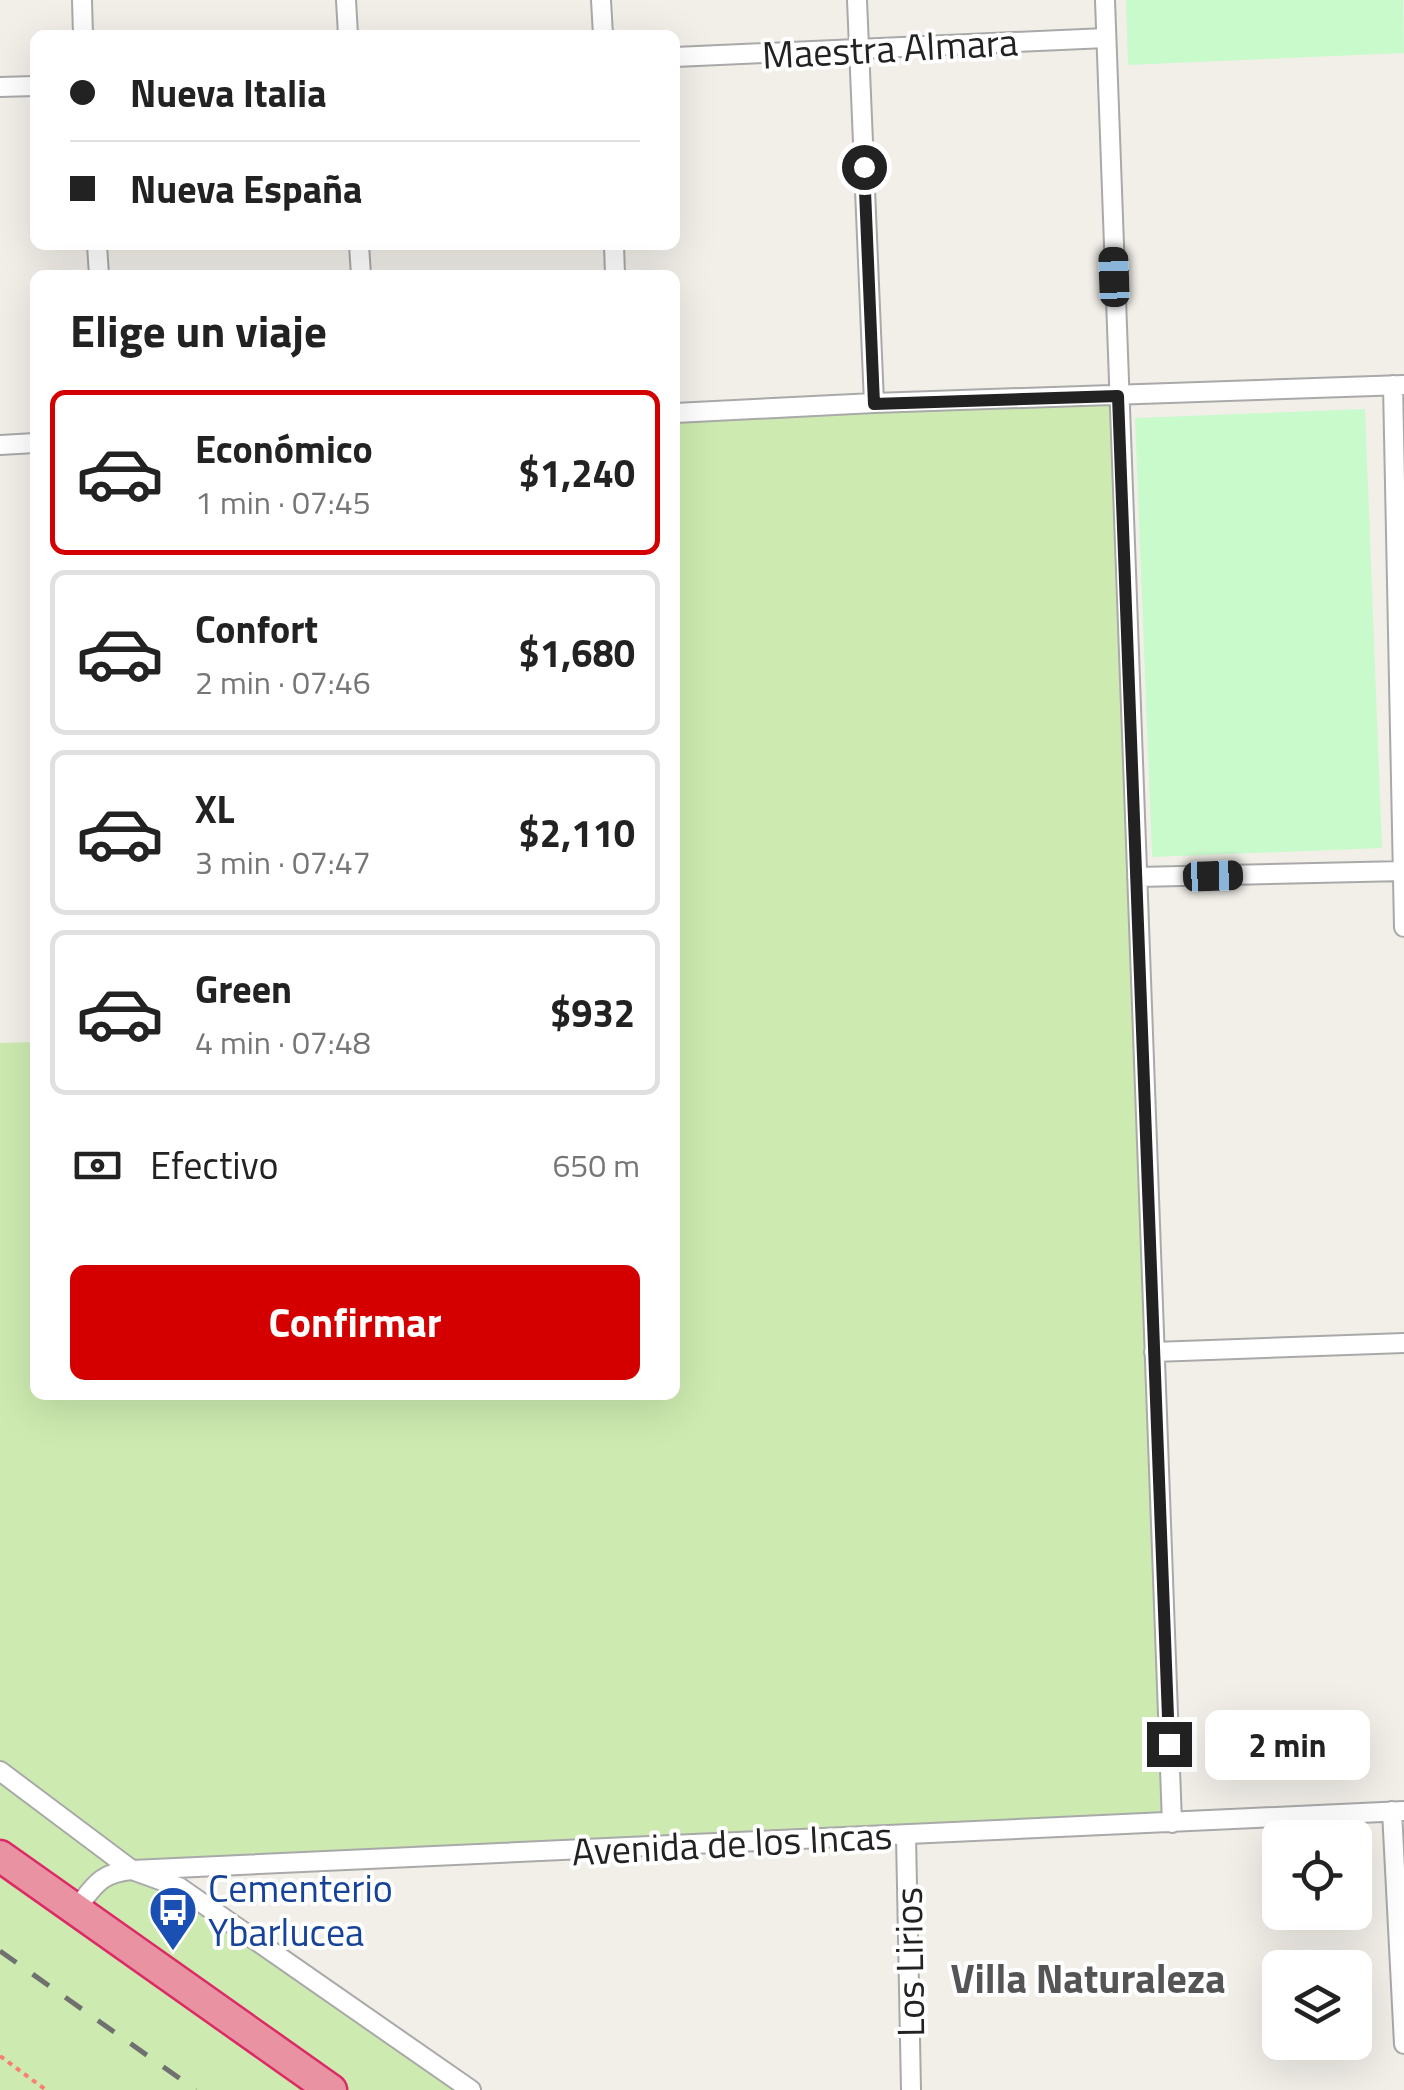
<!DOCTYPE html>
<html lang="es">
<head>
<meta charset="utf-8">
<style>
	:root { --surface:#fff; --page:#f6f6f6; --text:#222; --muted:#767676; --line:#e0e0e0; --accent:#d40000 }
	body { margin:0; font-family:"Titillium Web",sans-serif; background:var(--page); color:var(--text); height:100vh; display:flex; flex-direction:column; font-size:38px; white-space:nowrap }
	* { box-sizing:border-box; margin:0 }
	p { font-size:32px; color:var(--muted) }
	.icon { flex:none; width:55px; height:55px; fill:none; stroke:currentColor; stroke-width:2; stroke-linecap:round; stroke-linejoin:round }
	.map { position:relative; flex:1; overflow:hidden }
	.drawer { position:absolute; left:30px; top:270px; width:650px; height:1130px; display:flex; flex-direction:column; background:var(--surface); border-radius:15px; box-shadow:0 10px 40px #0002 }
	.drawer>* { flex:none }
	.top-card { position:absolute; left:30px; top:30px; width:650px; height:220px; border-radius:15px; box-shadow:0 10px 40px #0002; display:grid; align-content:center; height:220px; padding:0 40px; background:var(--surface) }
	.buttons { position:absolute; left:1262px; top:1820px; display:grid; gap:20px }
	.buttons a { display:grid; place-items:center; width:110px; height:110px; border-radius:15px; background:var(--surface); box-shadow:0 10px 40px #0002; font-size:50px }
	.end { position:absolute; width:45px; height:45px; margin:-22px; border:12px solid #222; background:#fff; box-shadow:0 0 0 5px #fff }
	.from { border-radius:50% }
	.bubble { position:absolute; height:70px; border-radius:15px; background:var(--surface); box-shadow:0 10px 40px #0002; font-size:32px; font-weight:700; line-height:70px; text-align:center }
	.car { position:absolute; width:30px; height:60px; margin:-30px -15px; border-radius:12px; box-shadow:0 0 8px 2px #0007; background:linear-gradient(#222 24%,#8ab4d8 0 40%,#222 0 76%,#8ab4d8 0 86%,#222 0) }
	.top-card b { display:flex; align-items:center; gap:35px; height:95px; font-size:38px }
	.top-card b+b { border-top:2px solid var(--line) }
	.top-card i { width:25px; height:25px; background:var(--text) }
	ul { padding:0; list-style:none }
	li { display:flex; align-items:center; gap:30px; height:165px; margin:0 20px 15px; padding:0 20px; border:5px solid var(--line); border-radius:15px }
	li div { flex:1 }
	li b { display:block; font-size:38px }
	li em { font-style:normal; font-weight:700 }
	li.on { border-color:var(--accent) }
	li>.icon { width:90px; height:90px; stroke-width:1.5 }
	h2 { padding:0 40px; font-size:45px; line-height:120px }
	.pay { display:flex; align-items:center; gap:25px; height:110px; padding:0 40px; font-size:38px }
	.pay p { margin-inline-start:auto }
	.primary-button { display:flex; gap:20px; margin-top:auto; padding:20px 40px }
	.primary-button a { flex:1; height:115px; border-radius:15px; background:var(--accent); color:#fff; font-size:40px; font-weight:700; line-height:115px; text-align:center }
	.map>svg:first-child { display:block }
</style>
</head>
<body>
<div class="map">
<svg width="1404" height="2090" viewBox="0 0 1404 2090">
	<rect width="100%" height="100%" fill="#f2efe9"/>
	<path fill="#cdebb0" d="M 1119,396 L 1172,1823 L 136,1869 L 179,1887 L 471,2090 L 0,2090 L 0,1043 L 35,1042 L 35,1395 L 675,1395 L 675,413 Z"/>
	<path fill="#c8facc" d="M 1126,0 L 1403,0 L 1404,53 L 1128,65 Z
		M 1365,409 L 1382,848 L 1152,857 L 1135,418 Z"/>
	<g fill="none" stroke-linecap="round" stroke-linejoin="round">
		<g stroke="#a9a9a9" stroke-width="22">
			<path id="street" d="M 82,0 L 83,35
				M 346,0 L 348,35
				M 601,0 L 603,35
				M 857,0 L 874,403
				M 1105,0 L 1172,1823
				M 675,57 L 1106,38
				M 0,87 L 35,86
				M 97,245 L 99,275
				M 359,245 L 361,275
				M 614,245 L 615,275
				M 1393,385 L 1404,927
				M 675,413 L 874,403 L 1404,385
				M 0,445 L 35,443
				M 1137,877 L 1404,871
				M 1154,1352 L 1404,1343
				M 0,1771 L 132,1870 L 179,1887 L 471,2090
				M 1392,1811 L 1404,2044
				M 906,1835 L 911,2090
				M 76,1909 C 95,1885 100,1873 132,1870 L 1404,1811"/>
		</g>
		<g stroke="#dc2a67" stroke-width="35">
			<path id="highway" d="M 0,1856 L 331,2090"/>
		</g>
		<path stroke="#fa8072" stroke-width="4" stroke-dasharray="5 5" stroke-linecap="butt" d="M 0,2056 L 46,2090"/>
		<use href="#street" stroke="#fff" stroke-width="18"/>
		<use href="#highway" stroke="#e892a2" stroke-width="30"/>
		<path stroke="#707070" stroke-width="5" stroke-dasharray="20 20" stroke-linecap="butt" d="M 0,1951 L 196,2090"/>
	</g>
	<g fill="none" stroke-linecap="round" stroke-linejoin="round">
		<path stroke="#222" stroke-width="12" d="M 864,167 L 874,404 L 1118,396 L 1169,1744"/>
	</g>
	<defs>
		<g id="bus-pin" transform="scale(2.5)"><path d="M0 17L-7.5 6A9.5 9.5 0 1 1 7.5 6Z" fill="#1a4fb4" stroke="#fff"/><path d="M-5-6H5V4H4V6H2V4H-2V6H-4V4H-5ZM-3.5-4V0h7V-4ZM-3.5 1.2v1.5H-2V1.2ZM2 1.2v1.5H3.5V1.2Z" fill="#fff"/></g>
	</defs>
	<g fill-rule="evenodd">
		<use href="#bus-pin" x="173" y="1910"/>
	</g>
	<g text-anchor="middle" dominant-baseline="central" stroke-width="8" stroke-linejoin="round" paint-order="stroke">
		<g font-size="38" fill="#222" stroke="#fff">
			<text transform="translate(890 48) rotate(-3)">Maestra Almara</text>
			<text transform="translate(732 1843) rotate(-3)">Avenida de los Incas</text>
			<text transform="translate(909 1962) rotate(-91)">Los Lirios</text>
		</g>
		<g font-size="38" fill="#164399" stroke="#fff" text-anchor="start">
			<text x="208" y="1888">Cementerio<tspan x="208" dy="44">Ybarlucea</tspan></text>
		</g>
		<g font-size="40" font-weight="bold" fill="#555" stroke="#fff">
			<text x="1088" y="1978">Villa Naturaleza</text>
		</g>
	</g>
</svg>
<div class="buttons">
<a><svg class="icon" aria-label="locate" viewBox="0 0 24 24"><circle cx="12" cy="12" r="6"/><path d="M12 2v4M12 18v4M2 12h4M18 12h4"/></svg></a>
<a><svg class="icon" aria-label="layers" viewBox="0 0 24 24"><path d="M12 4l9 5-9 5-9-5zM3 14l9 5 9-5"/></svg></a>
</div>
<i class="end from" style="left:864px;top:167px"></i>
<i class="end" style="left:1169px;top:1744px"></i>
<div class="bubble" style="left:1205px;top:1710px;width:165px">2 min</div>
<i class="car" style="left:1114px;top:277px;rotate:358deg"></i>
<i class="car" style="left:1213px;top:876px;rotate:88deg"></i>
<div class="top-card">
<b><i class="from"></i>Nueva Italia</b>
<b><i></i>Nueva España</b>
</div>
<section class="drawer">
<h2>Elige un viaje</h2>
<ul>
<li class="on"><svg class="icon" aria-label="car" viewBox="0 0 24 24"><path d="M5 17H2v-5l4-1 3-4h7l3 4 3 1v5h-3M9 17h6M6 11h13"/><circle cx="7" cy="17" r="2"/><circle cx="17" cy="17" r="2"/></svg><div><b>Económico</b><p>1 min · 07:45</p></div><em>$1,240</em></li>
<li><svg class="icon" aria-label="car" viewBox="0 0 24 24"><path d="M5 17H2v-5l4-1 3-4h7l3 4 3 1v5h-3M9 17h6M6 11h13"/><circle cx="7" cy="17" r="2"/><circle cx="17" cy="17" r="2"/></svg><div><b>Confort</b><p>2 min · 07:46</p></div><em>$1,680</em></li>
<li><svg class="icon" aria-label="car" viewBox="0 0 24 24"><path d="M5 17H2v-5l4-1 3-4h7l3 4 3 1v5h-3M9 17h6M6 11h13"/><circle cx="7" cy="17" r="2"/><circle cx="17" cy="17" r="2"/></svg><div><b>XL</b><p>3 min · 07:47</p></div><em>$2,110</em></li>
<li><svg class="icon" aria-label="car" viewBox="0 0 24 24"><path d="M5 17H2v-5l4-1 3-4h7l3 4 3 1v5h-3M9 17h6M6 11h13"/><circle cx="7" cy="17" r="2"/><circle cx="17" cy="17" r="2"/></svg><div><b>Green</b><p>4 min · 07:48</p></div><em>$932</em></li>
</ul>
<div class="pay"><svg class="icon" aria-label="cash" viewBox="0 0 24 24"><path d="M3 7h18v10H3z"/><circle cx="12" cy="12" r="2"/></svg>Efectivo<p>650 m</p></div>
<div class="primary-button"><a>Confirmar</a></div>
</section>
</div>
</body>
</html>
